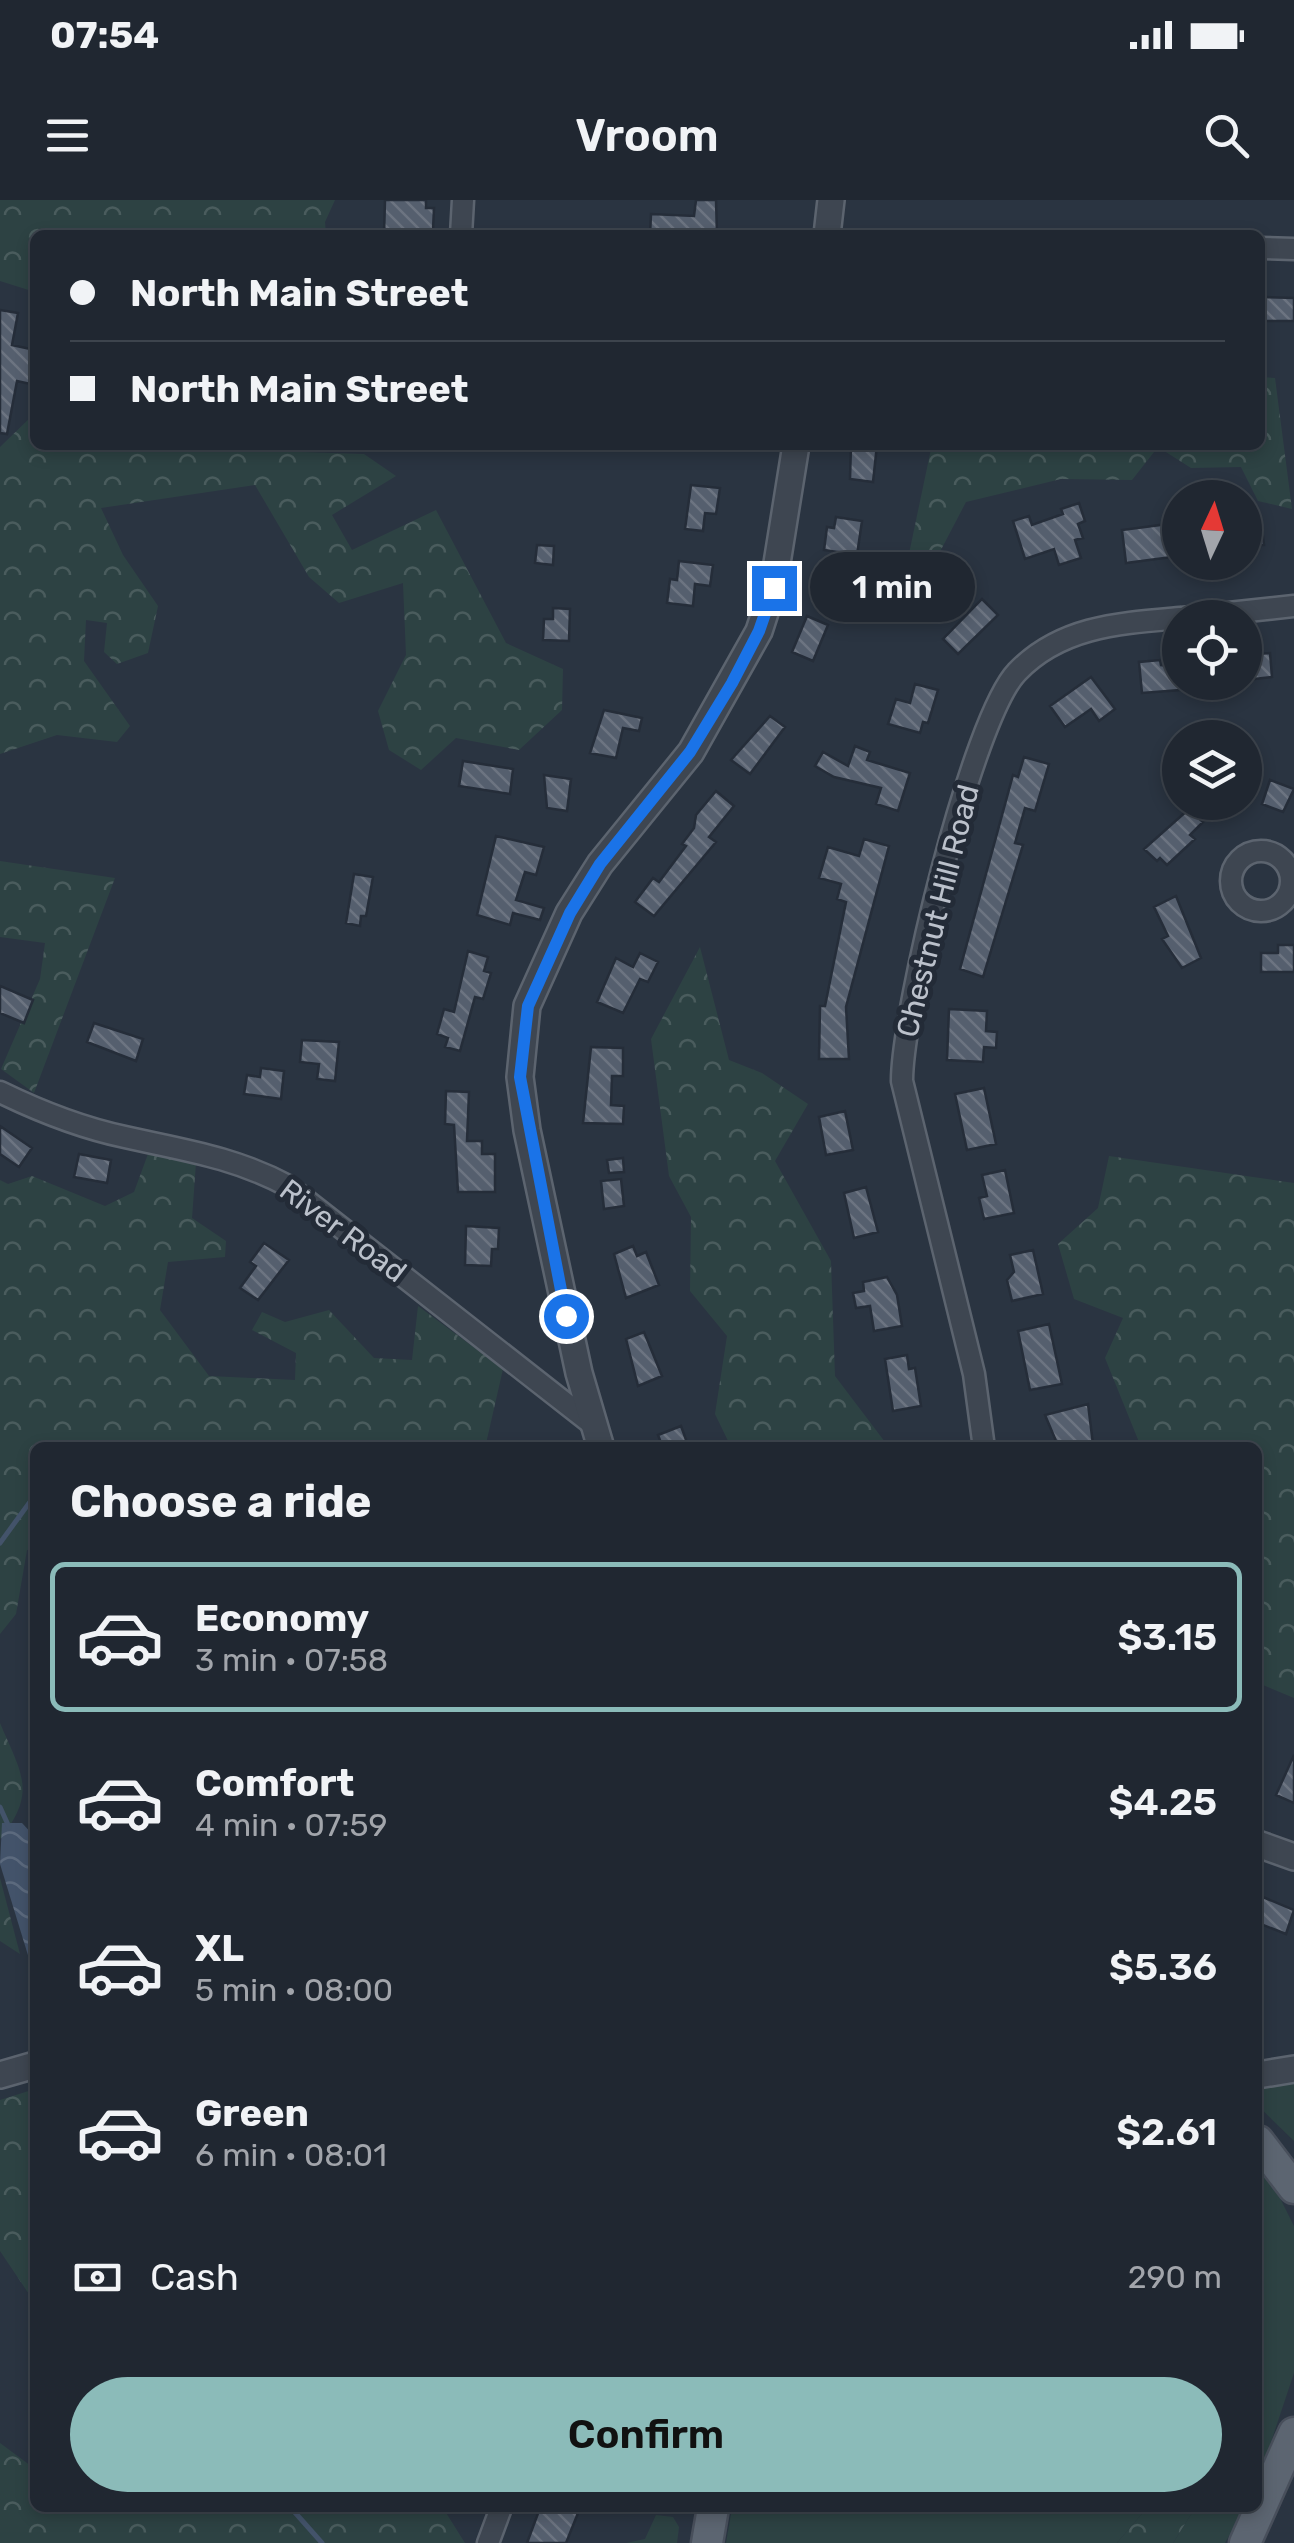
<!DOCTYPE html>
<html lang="en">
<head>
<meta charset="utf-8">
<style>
	:root { --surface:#202731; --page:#2d333d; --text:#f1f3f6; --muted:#a2a5ab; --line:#3d444d; --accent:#8bbbb9 }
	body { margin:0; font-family:Rubik,sans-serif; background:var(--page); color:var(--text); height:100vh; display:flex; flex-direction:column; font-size:38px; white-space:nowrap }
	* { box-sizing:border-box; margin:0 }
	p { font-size:32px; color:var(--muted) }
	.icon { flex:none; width:55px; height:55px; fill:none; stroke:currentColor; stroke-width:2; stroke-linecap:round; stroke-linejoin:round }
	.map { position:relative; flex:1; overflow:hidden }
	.sheet { position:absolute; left:30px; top:1242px; width:1232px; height:1070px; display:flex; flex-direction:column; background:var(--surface); border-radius:15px; box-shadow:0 5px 15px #0003,0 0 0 2px var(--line) }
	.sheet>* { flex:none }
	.top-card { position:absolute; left:30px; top:30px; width:1235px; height:220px; border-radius:15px; box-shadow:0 5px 15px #0003,0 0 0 2px var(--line); display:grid; align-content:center; height:220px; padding:0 40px; background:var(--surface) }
	.needle { width:65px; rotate:4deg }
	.tools { position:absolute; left:1162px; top:280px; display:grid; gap:20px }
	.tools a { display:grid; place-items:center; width:100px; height:100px; border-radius:50%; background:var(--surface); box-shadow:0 5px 15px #0003,0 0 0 2px var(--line); font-size:50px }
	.end { position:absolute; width:45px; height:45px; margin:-22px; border:12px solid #1a73e8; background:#fff; box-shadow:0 0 0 5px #fff }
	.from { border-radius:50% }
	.bubble { position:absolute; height:70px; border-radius:35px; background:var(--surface); box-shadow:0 5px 15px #0003,0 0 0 2px var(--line); font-size:32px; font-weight:600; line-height:70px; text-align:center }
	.top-card b { display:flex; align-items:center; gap:35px; height:95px; font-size:38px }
	.top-card b+b { border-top:2px solid var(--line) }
	.top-card i { width:25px; height:25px; background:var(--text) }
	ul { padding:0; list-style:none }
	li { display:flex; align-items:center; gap:30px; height:150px; margin:0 20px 15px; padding:0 20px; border:5px solid transparent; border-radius:15px }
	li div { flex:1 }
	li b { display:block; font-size:38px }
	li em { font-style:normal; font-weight:600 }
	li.active { border-color:var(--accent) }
	li>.icon { width:90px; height:90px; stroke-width:1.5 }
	h2 { padding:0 40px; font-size:45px; line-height:120px }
	.pay { display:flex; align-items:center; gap:25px; height:110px; padding:0 40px; font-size:38px }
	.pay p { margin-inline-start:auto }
	.button { display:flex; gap:20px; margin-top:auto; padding:20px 40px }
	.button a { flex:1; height:115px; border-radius:60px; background:var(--accent); color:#111; font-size:40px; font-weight:600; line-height:115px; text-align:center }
	.status { display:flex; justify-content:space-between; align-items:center; height:70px; padding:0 50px; background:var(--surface); direction:ltr }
	.status svg { height:28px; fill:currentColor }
	header { display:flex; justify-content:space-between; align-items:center; height:130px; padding:0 40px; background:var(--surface); font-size:45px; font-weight:600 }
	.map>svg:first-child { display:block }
</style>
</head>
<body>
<div class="status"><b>07:54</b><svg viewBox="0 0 49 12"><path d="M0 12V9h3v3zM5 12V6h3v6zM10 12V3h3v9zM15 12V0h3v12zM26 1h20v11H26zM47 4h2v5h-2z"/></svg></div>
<header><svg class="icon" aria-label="menu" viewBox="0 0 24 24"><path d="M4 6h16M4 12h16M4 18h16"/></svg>Vroom<svg class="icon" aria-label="search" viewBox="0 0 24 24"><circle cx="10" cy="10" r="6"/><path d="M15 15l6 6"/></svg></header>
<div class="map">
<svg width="1294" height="2343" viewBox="0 0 1294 2343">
	<defs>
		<pattern id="forest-crowns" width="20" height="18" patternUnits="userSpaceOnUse" patternTransform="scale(2.5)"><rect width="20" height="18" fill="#2d4243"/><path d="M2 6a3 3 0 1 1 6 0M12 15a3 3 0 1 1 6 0" fill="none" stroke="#4a5c5d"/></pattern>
		<pattern id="water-waves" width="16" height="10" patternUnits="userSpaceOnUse" patternTransform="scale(2.5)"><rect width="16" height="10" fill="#43536a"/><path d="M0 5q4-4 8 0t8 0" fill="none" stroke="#5c6a7e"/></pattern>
		<pattern id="building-back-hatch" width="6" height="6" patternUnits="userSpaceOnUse" patternTransform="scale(2.5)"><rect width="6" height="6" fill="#555f6e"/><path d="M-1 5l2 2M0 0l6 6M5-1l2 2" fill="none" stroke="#6c7481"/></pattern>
	</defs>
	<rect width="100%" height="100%" fill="#2a3441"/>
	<path fill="#2d4243" d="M 1294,1879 L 1294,1941 L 1258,1906 L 1258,1885 Z
		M 1258,1967 L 1277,1992 L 1294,2026 L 1294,2173 L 1258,2281 Z
		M 732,2308 L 1147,2308 L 1117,2343 L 726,2343 Z
		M 1195,2308 L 1245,2308 L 1225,2343 L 1173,2343 Z"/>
	<path fill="url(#forest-crowns)" d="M 0,0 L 335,0 L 325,22 L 326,35 L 35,35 L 35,92 L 0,81 Z
		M 1260,177 L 1275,178 L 1292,309 L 1258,301 L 1241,267 L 1191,268 L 1158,247 L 1132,280 L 1061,279 L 966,302 L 932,367 L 906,368 L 931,249 L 928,245 L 1260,245 Z
		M 35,213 L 35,245 L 233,245 L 242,250 L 364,254 L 396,276 L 332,315 L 352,350 L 436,310 L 506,443 L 563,469 L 562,510 L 519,550 L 456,538 L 421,570 L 389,550 L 378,511 L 406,455 L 403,383 L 339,403 L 309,377 L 255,285 L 101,308 L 123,355 L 158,406 L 148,453 L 117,464 L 104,452 L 107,423 L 86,420 L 84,461 L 130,526 L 117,542 L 57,535 L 0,554 L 0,247 Z
		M 0,661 L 115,678 L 34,893 L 1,869 L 40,779 L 45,743 L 0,737 Z
		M 700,747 L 729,860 L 762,873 L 808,904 L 775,961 L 831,1061 L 835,1176 L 885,1242 L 885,1247 L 731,1247 L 715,1214 L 727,1136 L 690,1091 L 691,1017 L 669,976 L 651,839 Z
		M 148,954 L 196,963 L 192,1018 L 226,1041 L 225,1057 L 168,1062 L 160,1110 L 209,1176 L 295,1180 L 296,1153 L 252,1130 L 262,1112 L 285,1122 L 329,1110 L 374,1158 L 412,1160 L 418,1106 L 503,1169 L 485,1248 L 35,1248 L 35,1349 L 27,1350 L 16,1414 L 0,1434 L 0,980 L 8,984 L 32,976 L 105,1006 L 134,992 Z
		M 1109,956 L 1294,983 L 1294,1498 L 1258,1483 L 1258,1248 L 1141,1247 L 1105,1158 L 1123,1118 L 1074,1099 L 1058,1044 L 1098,1008 Z
		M 0,1523 C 21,1573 38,1592 0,1639 Z
		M 0,1678 L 20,1754 L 0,1741 Z
		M 35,1889 L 35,2103 L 0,2051 L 0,1900 Z
		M 0,2243 L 35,2269 L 35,2308 L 443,2308 L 465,2343 L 0,2343 Z
		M 1147,2308 L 1195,2308 L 1173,2343 L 1117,2343 Z
		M 656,2315 L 673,2317 L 679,2327 L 677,2343 L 626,2343 L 645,2339 Z"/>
	<path fill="url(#water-waves)" d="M 2,1623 L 22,1623 L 35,1637 L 35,1778 L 0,1664 Z"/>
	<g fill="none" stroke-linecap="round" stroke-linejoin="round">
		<path stroke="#43536a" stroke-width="5" d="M 0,1343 L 35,1295
			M 0,1607 L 9,1627
			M 291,2308 L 322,2343"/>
	</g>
	<path fill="url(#building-back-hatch)" stroke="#252d39" stroke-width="2.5" d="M 385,0 L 426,0 L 426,8 L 434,8 L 433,30 L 424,30 L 423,35 L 384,35 Z
		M 696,0 L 716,0 L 717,35 L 650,35 L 651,14 L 694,16 Z
		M 1260,97 L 1294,98 L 1294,121 L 1260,121 Z
		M 0,110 L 18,113 L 12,145 L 35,150 L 35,185 L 17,181 L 7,234 L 0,233 Z
		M 851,245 L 877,245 L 873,282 L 850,279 Z
		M 691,285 L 720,288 L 716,314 L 705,313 L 703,331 L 685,329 Z
		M 1079,303 L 1085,321 L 1078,324 L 1083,338 L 1075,340 L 1081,358 L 1059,365 L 1054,349 L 1025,359 L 1013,321 L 1029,316 L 1032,325 L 1063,314 L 1061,309 Z
		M 836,317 L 862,321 L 857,355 L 824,350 L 827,327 L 834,328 Z
		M 1261,320 L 1264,345 L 1245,347 L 1245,321 Z
		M 1168,324 L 1172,357 L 1126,363 L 1122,330 Z
		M 537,345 L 554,346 L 553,365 L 535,363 Z
		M 679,361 L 713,365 L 710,386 L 695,384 L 693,406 L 667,403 L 670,379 L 677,380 Z
		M 982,399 L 998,415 L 958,454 L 943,439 Z
		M 553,408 L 570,409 L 569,441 L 543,440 L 544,419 L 553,419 Z
		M 807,416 L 828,425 L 813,461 L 792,452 Z
		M 1270,453 L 1272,477 L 1245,480 L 1245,455 Z
		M 1160,460 L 1161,465 L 1180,467 L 1180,490 L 1142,493 L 1139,462 Z
		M 1091,477 L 1115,509 L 1099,521 L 1091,509 L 1065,527 L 1050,506 Z
		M 915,484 L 938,490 L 928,523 L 923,522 L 920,533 L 888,524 L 896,499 L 910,503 Z
		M 604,510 L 642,518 L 639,531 L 623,528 L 616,558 L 590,553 Z
		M 770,516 L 785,527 L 750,574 L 731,560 Z
		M 855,546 L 870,552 L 867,560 L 910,573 L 898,611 L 876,604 L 881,588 L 834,577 L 815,566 L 823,552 L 848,566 Z
		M 1024,557 L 1049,564 L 1035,611 L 1025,608 L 1015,643 L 1023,645 L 983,777 L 960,769 L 1013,575 L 1018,577 Z
		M 463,561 L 513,569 L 510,594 L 459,586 Z
		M 544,575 L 571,579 L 567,611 L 547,608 Z
		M 1270,580 L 1294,589 L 1283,612 L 1262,604 Z
		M 716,591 L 734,606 L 709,637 L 716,642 L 654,716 L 635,702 L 653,678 L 659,682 L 686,646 L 682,644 L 694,628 L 696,615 Z
		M 1189,609 L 1203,622 L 1190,635 L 1195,639 L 1167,665 L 1160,658 L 1157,661 L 1144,649 Z
		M 496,636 L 544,647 L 536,675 L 525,672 L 516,700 L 544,708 L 540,720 L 513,713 L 510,725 L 477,715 Z
		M 864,639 L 889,646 L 846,807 L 849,859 L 819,859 L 820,806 L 825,806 L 846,702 L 837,699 L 841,684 L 819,678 L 828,647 L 859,656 Z
		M 354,674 L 373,677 L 366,716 L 361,716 L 360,726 L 346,723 Z
		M 1176,696 L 1201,758 L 1182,768 L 1162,739 L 1168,736 L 1154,707 Z
		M 1278,745 L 1294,745 L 1294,772 L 1261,772 L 1261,753 L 1278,753 Z
		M 468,751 L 488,757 L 484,771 L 491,773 L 483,799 L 475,797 L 460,851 L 445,847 L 448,838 L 437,834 L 444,809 L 454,812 Z
		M 640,753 L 658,762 L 648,782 L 640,779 L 623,813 L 597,802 L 616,758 L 633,767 Z
		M 0,786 L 33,800 L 24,823 L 0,813 Z
		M 949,809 L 987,811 L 986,831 L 997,832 L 996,848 L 984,847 L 983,862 L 947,860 Z
		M 94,823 L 143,839 L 136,861 L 87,842 Z
		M 302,840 L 339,842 L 335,881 L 317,879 L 319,864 L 300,862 Z
		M 591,847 L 623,848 L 623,876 L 612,876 L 611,905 L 624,906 L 623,924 L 583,923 Z
		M 261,868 L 284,871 L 281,899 L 244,894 L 247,875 L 260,877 Z
		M 984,888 L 996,944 L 967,950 L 955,894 Z
		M 446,891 L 469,892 L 467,941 L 482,941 L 482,954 L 495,954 L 495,992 L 458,992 L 454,925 L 445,924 Z
		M 845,911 L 853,950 L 826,955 L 819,917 Z
		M 0,926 L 32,948 L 19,967 L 0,954 Z
		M 79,954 L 111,960 L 107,983 L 74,977 Z
		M 623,958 L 624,972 L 609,973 L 607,960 Z
		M 1005,970 L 1014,1013 L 984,1019 L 979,998 L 987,996 L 982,975 Z
		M 621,979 L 624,1006 L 604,1009 L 601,981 Z
		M 866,987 L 878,1032 L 854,1038 L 844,993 Z
		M 466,1026 L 499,1028 L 498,1049 L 492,1049 L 491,1066 L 465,1065 Z
		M 264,1043 L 289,1060 L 258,1100 L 240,1088 L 256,1066 L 250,1062 Z
		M 633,1046 L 637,1056 L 646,1052 L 659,1085 L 626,1098 L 614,1054 Z
		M 1033,1050 L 1043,1094 L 1012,1101 L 1007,1080 L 1014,1072 L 1010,1055 Z
		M 887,1077 L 897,1095 L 902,1126 L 874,1131 L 870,1106 L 856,1108 L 853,1093 L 864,1091 L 863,1082 Z
		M 1049,1124 L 1062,1184 L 1030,1190 L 1018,1131 Z
		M 644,1132 L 662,1176 L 638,1186 L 626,1139 Z
		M 907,1155 L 909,1169 L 915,1168 L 921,1206 L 893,1211 L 885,1159 Z
		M 1088,1204 L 1093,1244 L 1059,1248 L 1045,1215 Z
		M 681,1226 L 689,1248 L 663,1248 L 658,1235 Z
		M 1294,1555 L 1294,1603 L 1276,1595 Z
		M 1258,1695 L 1294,1710 L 1286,1734 L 1258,1723 Z
		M 540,2308 L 580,2308 L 566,2343 L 527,2343 Z"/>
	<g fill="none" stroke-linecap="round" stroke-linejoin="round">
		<g stroke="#5c646f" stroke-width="25">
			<path id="minor" d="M 461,35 L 463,0
				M 1260,48 L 1294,49
				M 1182,418 L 1294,406
				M1231 681a30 30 0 1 1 60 0a30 30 0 1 1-60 0Z
				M 0,892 C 39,911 82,928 125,937 C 183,950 234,957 288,986 L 592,1224
				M 984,1248 L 974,1174 L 902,881 C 902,811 972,519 1017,472 C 1061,426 1121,423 1180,418
				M 488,2343 L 501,2308"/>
		</g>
		<g stroke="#5c646f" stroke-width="30">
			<path id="tertiary" d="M 827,35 L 831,0
				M 601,1248 L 579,1173 L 527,930 L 520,877 L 527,806 L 569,713 L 600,664 L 691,552 L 759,431 L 773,388 L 796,245
				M 1258,1644 L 1294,1657
				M 0,1875 L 35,1865
				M 1258,1875 L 1294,1869"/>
		</g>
		<g stroke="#484f5b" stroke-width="35">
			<path id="primary" d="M 1258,1941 L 1294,1988
				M 707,2343 L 713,2308
				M 1245,2343 L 1294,2233"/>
		</g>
		<use href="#minor" stroke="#3e4651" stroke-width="20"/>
		<use href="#tertiary" stroke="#3e4651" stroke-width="25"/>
		<use href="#primary" stroke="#5c6571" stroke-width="30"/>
	</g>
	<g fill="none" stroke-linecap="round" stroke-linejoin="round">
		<path stroke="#1a73e8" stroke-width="12" d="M 566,1116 L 520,877 L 528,806 L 570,713 L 600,664 L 690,552 L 732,483 L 759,431 L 774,388"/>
	</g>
	<g text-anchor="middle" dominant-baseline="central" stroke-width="10" stroke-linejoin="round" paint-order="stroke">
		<g font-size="30" fill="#bbc1cb" stroke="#232b37">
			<text transform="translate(938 711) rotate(-76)">Chestnut Hill Road</text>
			<text transform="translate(343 1031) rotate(37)">River Road</text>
		</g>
	</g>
</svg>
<div class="tools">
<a><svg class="needle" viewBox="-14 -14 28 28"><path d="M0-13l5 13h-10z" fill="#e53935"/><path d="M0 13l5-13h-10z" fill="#a2a5ab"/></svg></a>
<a><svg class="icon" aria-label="locate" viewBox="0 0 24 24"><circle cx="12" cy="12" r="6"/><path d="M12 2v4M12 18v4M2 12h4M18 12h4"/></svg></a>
<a><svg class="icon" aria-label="layers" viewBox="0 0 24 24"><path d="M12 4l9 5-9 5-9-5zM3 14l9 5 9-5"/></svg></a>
</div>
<i class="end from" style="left:566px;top:1116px"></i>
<i class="end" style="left:774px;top:388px"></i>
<div class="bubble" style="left:810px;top:352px;width:165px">1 min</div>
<div class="top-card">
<b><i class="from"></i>North Main Street</b>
<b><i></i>North Main Street</b>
</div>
<section class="sheet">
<h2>Choose a ride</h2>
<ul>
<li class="active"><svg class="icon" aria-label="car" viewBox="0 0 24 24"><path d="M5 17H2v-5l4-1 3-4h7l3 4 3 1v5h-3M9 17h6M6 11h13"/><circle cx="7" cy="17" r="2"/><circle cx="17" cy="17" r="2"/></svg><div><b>Economy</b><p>3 min · 07:58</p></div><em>$3.15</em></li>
<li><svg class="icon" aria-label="car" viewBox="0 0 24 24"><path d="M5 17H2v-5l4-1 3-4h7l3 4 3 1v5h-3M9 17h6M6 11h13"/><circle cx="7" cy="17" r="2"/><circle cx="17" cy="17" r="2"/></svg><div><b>Comfort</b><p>4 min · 07:59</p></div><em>$4.25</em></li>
<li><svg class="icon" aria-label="car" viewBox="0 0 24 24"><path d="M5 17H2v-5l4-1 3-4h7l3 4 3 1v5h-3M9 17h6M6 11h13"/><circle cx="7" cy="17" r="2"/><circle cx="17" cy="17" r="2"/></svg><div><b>XL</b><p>5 min · 08:00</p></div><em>$5.36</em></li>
<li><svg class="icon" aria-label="car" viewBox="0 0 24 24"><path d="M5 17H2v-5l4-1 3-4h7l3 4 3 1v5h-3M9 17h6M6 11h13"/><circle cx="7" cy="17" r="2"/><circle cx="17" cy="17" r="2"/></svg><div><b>Green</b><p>6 min · 08:01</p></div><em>$2.61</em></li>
</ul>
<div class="pay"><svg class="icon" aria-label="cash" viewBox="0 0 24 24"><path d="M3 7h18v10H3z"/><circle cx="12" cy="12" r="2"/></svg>Cash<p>290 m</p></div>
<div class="button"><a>Confirm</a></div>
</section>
</div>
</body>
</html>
